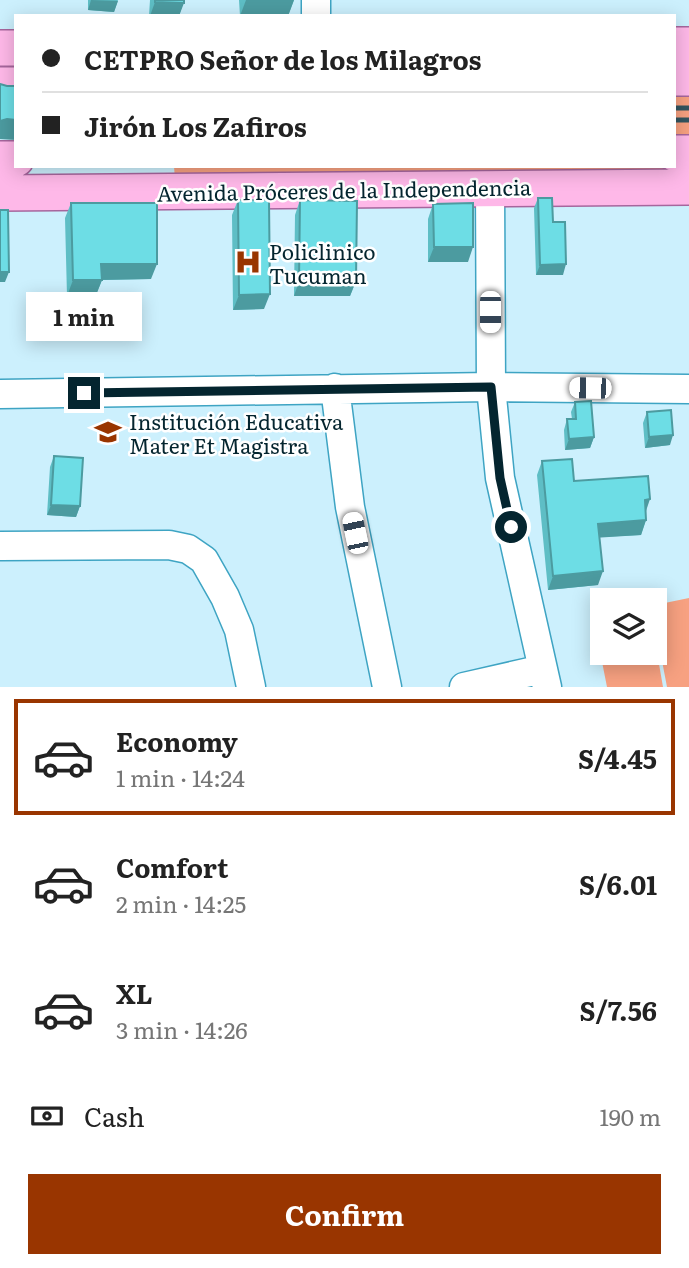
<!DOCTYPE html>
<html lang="en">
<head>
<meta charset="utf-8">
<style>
	:root { --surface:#fff; --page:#f6f6f6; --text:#222; --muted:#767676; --line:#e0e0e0; --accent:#993500 }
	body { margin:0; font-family:Literata,serif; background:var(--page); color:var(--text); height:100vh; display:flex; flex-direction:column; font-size:26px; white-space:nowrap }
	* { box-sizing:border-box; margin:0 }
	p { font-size:23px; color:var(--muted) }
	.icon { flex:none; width:38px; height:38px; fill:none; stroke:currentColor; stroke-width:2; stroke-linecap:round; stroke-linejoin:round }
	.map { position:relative; height:687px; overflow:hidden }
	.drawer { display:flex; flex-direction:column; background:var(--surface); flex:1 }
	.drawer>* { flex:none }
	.hud { position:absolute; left:14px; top:14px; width:662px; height:154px; border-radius:0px; box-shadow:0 4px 18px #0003; display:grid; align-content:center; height:154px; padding:0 28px; background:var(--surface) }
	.fabs { position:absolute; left:590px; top:588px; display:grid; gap:14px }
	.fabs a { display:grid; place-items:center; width:77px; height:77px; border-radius:0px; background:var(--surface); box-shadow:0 4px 18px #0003; font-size:35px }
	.end { position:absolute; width:32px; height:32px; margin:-16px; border:9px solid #04252f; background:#fff; box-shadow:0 0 0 4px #fff }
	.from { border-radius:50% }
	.bubble { position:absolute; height:49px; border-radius:0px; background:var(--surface); box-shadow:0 4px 18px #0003; font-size:23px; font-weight:700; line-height:49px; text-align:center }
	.car { position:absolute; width:21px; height:42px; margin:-21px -10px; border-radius:9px; box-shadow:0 0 5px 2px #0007; background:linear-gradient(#fff 24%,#345 0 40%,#fff 0 76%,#345 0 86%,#fff 0) }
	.hud b { display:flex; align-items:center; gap:24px; height:66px; font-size:26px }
	.hud b+b { border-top:2px solid var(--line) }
	.hud i { width:18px; height:18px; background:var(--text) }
	ul { padding:12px 0 0; list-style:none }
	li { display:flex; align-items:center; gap:21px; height:116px; margin:0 14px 10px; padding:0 14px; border:4px solid transparent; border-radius:0px }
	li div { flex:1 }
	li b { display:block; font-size:26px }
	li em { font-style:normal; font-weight:700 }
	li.current { border-color:var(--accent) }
	li>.icon { width:63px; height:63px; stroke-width:1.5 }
	.pay { display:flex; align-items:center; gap:18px; height:77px; padding:0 28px; font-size:26px }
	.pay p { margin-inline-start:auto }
	.primary-button { display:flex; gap:14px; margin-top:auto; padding:14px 28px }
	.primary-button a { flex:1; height:80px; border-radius:0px; background:var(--accent); color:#fff; font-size:28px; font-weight:700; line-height:80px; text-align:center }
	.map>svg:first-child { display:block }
</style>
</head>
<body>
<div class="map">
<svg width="689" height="687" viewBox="0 0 689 687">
	<rect width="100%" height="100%" fill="#ccf0fd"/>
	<path fill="#f7a181" d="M 674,90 L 689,90 L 689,142 L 674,143 Z
		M 174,166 L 674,166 L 689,178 L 175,180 Z
		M 689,598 L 689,687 L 667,687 L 655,624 L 655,605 Z
		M 602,614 L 602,653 L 654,653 L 655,641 L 663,687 L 607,687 L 593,616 Z"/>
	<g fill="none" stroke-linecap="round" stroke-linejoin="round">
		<g stroke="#3ea4c3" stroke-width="31">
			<path id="minor" d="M 316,0 L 316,16
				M 490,187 L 491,387 L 500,478 L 547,687
				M 335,388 L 350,507 L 387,687
				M 0,394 L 491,387 L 689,389
				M 0,546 L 169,545 L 188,549 L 204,560 L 225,597 L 239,630 L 251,687
				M 464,687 L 543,669"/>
		</g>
		<g stroke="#a6669d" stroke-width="38">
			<path id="major" d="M 674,45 L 689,45
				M 0,48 L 16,48
				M 674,78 L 689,78
				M 0,85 L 16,85
				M 674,153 L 689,153
				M 0,159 L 16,159
				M 0,193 L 689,187"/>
		</g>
		<use href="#minor" stroke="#fff" stroke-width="28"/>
		<use href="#major" stroke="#feb8e8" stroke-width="35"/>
		<path stroke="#32545f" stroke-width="5" d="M 674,108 L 689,108
			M 674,120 L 689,120"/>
	</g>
	<path fill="#5ebec5" d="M 88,0 L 118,0 L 114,12 L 88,10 Z
		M 150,0 L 184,0 L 179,16 L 149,16 Z
		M 239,0 L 294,0 L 288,16 L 240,16 Z
		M 538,198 L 553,222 L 563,275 L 536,275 L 534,208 Z
		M 238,200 L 264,309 L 233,310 L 232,215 Z
		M 300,200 L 356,281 L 350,296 L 294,296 L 295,215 Z
		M 71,203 L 151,279 L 102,280 L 96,295 L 67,296 L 65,218 Z
		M 433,204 L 468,262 L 428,262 L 428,219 Z
		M 575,402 L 594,437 L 590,448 L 565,450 L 564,430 L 567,419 L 572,419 L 571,412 Z
		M 647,412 L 670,445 L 645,448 L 643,423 Z
		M 54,456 L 80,506 L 76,517 L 47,515 L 50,467 Z
		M 542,461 L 574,481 L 645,512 L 646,520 L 641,535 L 600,537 L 598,585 L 548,590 L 537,475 Z"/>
	<path fill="#4c9ba0" d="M 91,0 L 118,1 L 114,12 L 88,10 Z
		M 246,0 L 294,0 L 288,16 L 240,16 Z
		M 155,2 L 184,3 L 179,16 L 150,16 Z
		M 7,119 L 16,120 L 16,140 L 0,139 L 0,121 Z
		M 434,247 L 473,247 L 468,262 L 428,262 Z
		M 101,264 L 157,264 L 151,279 L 96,280 Z
		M 566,264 L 563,275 L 536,275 L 540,265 Z
		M 0,272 L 9,272 L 5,282 L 0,282 Z
		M 73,280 L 102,280 L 96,295 L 67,296 Z
		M 299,281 L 356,281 L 350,296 L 294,296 Z
		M 270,294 L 264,309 L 233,310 L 239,295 Z
		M 673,435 L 670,445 L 645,448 L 649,437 Z
		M 594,437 L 590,448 L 565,450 L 569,439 Z
		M 650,499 L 645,514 L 645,500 Z
		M 51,505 L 80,506 L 76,517 L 47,515 Z
		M 646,520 L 641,535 L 593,538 L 598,524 Z
		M 603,571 L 598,585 L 548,590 L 553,576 Z"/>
	<path fill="#6ddde5" stroke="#4c9ba0" stroke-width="2" d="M 155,0 L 184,0 L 184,3 L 155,2 Z
		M 0,84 L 7,86 L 16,86 L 16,120 L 7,119 L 0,121 Z
		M 538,198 L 552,198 L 553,222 L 565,222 L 566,264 L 540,265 Z
		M 238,200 L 269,200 L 270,294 L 239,295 Z
		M 300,200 L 357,201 L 356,281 L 299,281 Z
		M 71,203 L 157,203 L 157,264 L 101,264 L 102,280 L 73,280 Z
		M 473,203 L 473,247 L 434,247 L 433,204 Z
		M 0,210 L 8,210 L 9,272 L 0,272 Z
		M 591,401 L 594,437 L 569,439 L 567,419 L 576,419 L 575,402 Z
		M 671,410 L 673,435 L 649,437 L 647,412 Z
		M 54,456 L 83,458 L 80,506 L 51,505 Z
		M 572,459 L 574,481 L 648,476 L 650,499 L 645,500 L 646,520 L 598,524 L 603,571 L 553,576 L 542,461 Z"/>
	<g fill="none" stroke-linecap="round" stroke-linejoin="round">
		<path stroke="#04252f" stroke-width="9" d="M 84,393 L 491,387 L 500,478 L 511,527"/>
	</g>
	<defs>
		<g id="hospital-bare" transform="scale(2.1)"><path d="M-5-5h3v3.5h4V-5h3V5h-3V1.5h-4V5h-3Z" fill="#993500" stroke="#fff" stroke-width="2.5" paint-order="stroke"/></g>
		<g id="school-bare" transform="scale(2.1)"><path d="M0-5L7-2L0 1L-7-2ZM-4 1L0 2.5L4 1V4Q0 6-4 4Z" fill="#993500" stroke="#fff" stroke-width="2.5" paint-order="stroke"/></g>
	</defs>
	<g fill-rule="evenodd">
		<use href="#hospital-bare" x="248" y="262"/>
		<use href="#school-bare" x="108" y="432"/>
	</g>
	<g text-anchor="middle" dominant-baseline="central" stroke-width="5" stroke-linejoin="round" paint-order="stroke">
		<g font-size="21" fill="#04252f" stroke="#fff">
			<text transform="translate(344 189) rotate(-1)">Avenida Próceres de la Independencia</text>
		</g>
		<g font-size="21" fill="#04252f" stroke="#fff" text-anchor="start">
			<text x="269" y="250">Policlinico<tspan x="269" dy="24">Tucuman</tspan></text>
			<text x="129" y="420">Institución Educativa<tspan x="129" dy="24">Mater Et Magistra</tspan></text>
		</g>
	</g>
</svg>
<div class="fabs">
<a><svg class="icon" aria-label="layers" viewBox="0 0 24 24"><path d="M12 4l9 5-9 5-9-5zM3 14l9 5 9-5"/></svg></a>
</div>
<i class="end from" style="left:511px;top:527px"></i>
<i class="end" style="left:84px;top:393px"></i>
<div class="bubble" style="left:26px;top:292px;width:116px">1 min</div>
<i class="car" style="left:490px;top:312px;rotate:180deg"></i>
<i class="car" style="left:590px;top:388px;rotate:271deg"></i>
<i class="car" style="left:355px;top:533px;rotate:348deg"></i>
<div class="hud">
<b><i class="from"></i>CETPRO Señor de los Milagros</b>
<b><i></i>Jirón Los Zafiros</b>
</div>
</div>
<section class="drawer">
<ul>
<li class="current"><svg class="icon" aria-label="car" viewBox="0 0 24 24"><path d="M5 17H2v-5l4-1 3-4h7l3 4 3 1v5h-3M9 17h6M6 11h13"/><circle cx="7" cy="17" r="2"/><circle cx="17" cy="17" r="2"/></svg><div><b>Economy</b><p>1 min · 14:24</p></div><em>S/4.45</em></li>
<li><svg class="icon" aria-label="car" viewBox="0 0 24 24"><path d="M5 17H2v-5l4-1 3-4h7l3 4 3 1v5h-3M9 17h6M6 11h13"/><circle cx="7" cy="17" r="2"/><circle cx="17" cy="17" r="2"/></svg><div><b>Comfort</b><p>2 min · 14:25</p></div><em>S/6.01</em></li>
<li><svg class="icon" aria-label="car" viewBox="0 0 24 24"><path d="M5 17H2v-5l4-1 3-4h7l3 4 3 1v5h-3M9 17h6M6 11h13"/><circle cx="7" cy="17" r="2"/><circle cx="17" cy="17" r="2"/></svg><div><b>XL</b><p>3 min · 14:26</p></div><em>S/7.56</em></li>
</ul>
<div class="pay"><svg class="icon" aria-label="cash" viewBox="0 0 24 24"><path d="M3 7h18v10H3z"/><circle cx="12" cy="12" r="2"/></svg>Cash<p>190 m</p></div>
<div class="primary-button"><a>Confirm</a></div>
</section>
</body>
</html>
